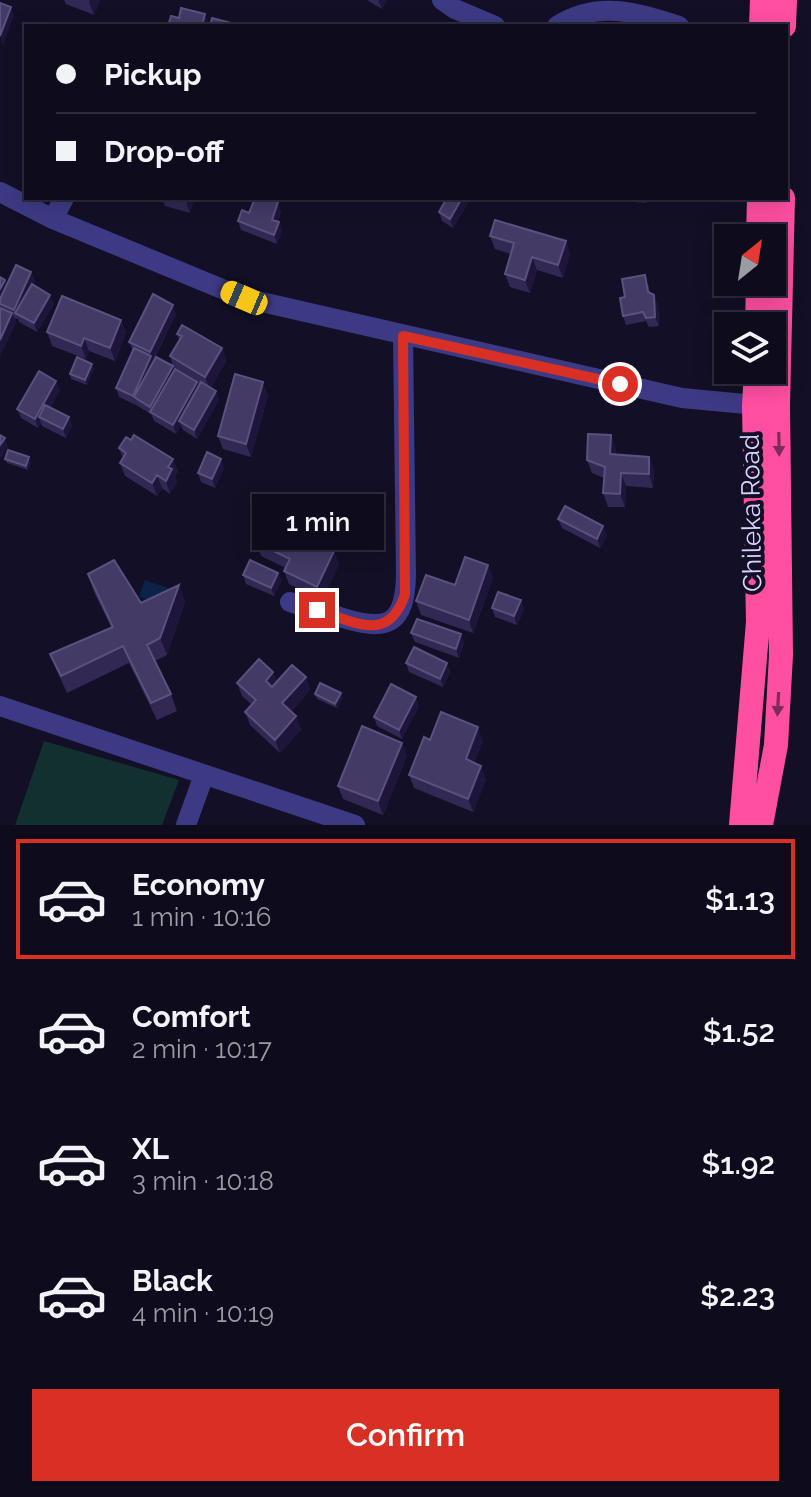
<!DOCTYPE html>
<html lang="en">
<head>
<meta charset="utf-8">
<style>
	:root { --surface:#0e0b1c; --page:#1c1929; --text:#f1f3f6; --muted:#9b9ba3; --line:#2e2b3b; --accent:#d93025 }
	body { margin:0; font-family:Raleway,sans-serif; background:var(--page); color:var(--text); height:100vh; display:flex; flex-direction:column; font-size:30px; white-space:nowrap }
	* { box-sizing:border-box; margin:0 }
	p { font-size:26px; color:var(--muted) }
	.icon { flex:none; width:44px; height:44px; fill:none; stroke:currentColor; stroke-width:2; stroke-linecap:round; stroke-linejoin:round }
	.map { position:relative; height:825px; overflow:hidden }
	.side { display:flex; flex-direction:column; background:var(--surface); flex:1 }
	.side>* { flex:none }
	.banner { position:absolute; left:24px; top:24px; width:764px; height:176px; border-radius:0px; box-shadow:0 4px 20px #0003,0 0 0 2px var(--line); display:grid; align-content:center; height:176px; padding:0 32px; background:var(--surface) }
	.needle { width:52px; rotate:30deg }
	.buttons { position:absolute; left:714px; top:224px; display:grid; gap:16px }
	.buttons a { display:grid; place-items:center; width:72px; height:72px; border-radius:0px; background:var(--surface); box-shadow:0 4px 20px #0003,0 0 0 2px var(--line); font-size:40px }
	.end { position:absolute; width:36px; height:36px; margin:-18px; border:10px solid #d93025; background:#fff; box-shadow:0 0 0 4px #fff }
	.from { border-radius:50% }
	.bubble { position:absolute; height:56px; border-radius:0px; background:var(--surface); box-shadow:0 4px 20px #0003,0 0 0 2px var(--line); font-size:26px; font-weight:600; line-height:56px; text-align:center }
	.car { position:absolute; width:24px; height:48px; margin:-24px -12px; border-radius:10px; box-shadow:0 0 6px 2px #0007; background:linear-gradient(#f5c518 24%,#345 0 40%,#f5c518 0 76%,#345 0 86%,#f5c518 0) }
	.banner b { display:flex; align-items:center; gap:28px; height:76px; font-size:30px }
	.banner b+b { border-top:2px solid var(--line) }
	.banner i { width:20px; height:20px; background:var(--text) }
	ul { padding:14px 0 0; list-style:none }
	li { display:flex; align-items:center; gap:24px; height:120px; margin:0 16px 12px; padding:0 16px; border:4px solid transparent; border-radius:0px }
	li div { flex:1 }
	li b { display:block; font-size:30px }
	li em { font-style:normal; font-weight:600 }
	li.on { border-color:var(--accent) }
	li>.icon { width:72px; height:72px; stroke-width:1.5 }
	.button { display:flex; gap:16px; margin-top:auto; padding:16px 32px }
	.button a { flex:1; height:92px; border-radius:0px; background:var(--accent); color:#fff; font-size:32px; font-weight:600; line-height:92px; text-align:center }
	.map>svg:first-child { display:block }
</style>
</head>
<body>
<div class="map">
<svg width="811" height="825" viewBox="0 0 811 825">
	<rect width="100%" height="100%" fill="#130f26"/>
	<path fill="#12302f" d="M 44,741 L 179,780 L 162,825 L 15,825 Z"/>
	<path fill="#0c2248" d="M 145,580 L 171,589 L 166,605 L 139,597 Z"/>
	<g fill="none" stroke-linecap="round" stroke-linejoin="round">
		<path stroke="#3d3a85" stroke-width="20" d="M 442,0 L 455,9 L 495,26
			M 557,26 C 597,0 636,12 679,26
			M 0,192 L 53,219 L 244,298 L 682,398 L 766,406
			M 53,219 L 64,198
			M 290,602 C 308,608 325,613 343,618 C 388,632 405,624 406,575 L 403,336
			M 0,706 L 355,825
			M 186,825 L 204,775"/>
		<path stroke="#ff4fa3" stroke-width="24" d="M 761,26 L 762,0
			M 784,26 L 785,0
			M 758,238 L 759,198
			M 757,326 L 758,282
			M 741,825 L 758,622 L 754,406 L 756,370
			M 761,825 L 776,745 L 781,655 L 778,406 L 783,198"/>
	</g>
	<path fill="#312854" d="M 64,0 L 100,0 L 94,15 L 66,4 Z
		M 367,0 L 387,0 L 382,9 Z
		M 162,198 L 194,198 L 190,213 L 165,206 Z
		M 447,198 L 466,198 L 468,203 L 453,228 L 442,221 L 439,212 Z
		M 593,198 L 647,198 L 646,203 Z
		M 281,211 L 278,222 L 279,222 L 282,231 L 277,244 L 241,230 L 238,221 L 249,213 Z
		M 490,236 L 566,241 L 570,254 L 563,278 L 537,270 L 530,293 L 510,287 L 505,274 L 511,254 L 495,249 Z
		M 0,277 L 5,280 L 7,285 L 35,281 L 33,285 L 54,304 L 37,332 L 19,322 L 18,318 L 17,319 L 14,318 L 16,322 L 0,356 Z
		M 648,284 L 650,293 L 658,304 L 659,326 L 649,327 L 646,321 L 626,325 L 623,316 L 625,297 Z
		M 176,314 L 153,361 L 174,370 L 170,356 L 179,340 L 177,334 L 222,348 L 226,361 L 211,388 L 219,400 L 197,439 L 183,430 L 181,425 L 176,434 L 154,421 L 151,414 L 136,405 L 119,397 L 116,388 L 133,351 L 129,342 Z
		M 121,320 L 126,333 L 115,361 L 89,351 L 86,359 L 52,346 L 47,332 Z
		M 94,368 L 87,385 L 71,379 L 70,374 Z
		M 60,390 L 50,408 L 69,417 L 72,426 L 66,438 L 42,426 L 41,423 L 38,428 L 21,418 L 17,409 Z
		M 268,395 L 251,457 L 223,449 L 218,436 Z
		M 131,440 L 173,459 L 178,472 L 175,476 L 177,483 L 170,494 L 162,488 L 157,496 L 125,476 L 120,463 L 123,459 L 119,448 Z
		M 616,449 L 616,455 L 649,457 L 654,470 L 653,488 L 626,486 L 625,507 L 608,507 L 603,493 L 604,478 L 592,473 L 587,460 Z
		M 5,459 L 31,462 L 28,470 L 7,463 Z
		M 224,468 L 215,488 L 201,482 L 198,473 Z
		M 558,519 L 607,535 L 600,548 L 562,528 Z
		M 323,542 L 322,545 L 339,564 L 322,600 L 289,584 L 284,571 L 286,568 L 261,556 L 257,543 Z
		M 488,565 L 493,578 L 473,633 L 421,615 L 416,601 L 455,585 Z
		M 278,573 L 281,581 L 274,596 L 246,584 L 243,575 Z
		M 88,574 L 141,603 L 179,585 L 185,602 L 167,655 L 155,661 L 171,694 L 177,711 L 157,720 L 129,663 L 67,693 L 57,671 L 50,654 L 111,627 L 94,592 Z
		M 521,600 L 524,609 L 517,625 L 495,617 L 492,608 Z
		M 411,633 L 464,643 L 459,658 L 415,642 Z
		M 406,663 L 447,663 L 450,672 L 443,687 L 409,672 Z
		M 273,672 L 277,682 L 306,677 L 310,690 L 291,712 L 296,716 L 301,730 L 280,753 L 250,725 L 245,712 L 252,705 L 242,696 L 237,683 Z
		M 341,693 L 342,698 L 337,708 L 317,699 L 315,694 Z
		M 419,706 L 402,739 L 377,726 L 374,717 Z
		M 430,740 L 483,741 L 474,763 L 486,779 L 473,812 L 414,788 L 409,775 Z
		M 402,743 L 407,756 L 383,815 L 343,799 L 338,786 Z"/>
	<path fill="#1d163a" d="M 90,0 L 100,0 L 94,15 L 89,2 Z
		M 378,0 L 387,0 L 382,9 Z
		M 11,7 L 14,16 L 3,46 L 0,36 Z
		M 205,14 L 210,26 L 202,26 Z
		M 185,198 L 194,198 L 190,213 L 185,199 Z
		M 462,198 L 466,198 L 468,203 L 453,228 L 450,219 Z
		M 278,202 L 281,211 L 275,229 L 272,220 Z
		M 279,222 L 282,231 L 277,244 L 274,235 Z
		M 566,241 L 570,254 L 563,278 L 558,265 Z
		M 532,257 L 537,270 L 530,293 L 525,280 Z
		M 31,272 L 35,281 L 19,315 L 15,313 L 17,319 L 14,310 Z
		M 5,280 L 8,289 L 0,304 L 0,289 Z
		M 50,295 L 54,304 L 37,332 L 34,323 Z
		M 654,295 L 658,304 L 659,326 L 655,317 Z
		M 173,305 L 176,314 L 134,397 L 136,405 L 133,396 L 151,357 L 150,352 Z
		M 12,313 L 16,322 L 0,356 L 0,340 Z
		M 121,320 L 126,333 L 115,361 L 110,348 Z
		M 84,338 L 89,351 L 86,359 L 81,346 Z
		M 222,348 L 226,361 L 210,390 L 205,377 Z
		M 92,364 L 94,368 L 87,385 L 85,380 Z
		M 173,366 L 176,375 L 153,413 L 150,407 Z
		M 56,381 L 60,390 L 43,419 L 39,417 L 41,423 L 38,428 L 35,419 Z
		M 197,382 L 201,391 L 179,421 L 181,425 L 176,434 L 173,425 Z
		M 263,382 L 268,395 L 251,457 L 246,444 Z
		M 216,391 L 219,400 L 197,439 L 194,430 Z
		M 69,417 L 72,426 L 66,438 L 63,429 Z
		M 611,435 L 616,449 L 615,468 L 610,454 Z
		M 5,438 L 8,447 L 0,459 L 0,445 Z
		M 29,457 L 31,462 L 28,470 L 26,466 Z
		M 649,457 L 654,470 L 653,488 L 649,474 Z
		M 173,459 L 178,472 L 175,476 L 177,483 L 170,494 L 166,481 L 168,467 Z
		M 221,459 L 224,468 L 215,488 L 212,479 Z
		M 621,473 L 626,486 L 625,507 L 620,494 Z
		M 157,475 L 162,488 L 157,496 L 152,483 Z
		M 603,526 L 607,535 L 600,548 L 597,539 Z
		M 319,529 L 323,542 L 318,553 L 313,540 Z
		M 334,551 L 339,564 L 322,600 L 317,587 Z
		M 488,565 L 493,578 L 473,633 L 469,620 Z
		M 278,573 L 281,581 L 274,596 L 271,588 Z
		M 179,585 L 185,602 L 167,655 L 160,638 Z
		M 521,600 L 524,609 L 517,625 L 514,616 Z
		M 461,634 L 464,643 L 459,658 L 456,649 Z
		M 447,663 L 450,672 L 443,687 L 440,679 Z
		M 273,672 L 278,685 L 270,694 L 266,681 Z
		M 306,677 L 310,690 L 287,716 L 282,703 Z
		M 341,693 L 342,698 L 337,708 L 335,704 Z
		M 416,697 L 419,706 L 402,739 L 399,730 Z
		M 296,716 L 301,730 L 280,753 L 275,740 Z
		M 478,727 L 483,741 L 470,772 L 466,759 Z
		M 402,743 L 407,756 L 383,815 L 378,801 Z
		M 481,766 L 486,779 L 473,812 L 468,799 Z"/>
	<path fill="#433a66" stroke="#5a527e" stroke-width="2" d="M 0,3 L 11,7 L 0,36 Z
		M 181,8 L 205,14 L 202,26 L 168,26 L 171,16 L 179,18 Z
		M 212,18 L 239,25 L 239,26 L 210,26 Z
		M 255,198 L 268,198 L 278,202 L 272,220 L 279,222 L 274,235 L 238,221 L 242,210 L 249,213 Z
		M 447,198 L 462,198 L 450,219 L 439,212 Z
		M 495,220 L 566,241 L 558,265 L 532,257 L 525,280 L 505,274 L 514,243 L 490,236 Z
		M 16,265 L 31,272 L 14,310 L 0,304 L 0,299 Z
		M 645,275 L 648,292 L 654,295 L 655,317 L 646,318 L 643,312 L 623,316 L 620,298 L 625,297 L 622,279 Z
		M 0,277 L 5,280 L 0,289 Z
		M 32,284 L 50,295 L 34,323 L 15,313 Z
		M 153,294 L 173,305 L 150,352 L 129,342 Z
		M 62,296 L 121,320 L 110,348 L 84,338 L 81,346 L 47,332 Z
		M 0,308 L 12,313 L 0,340 Z
		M 182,325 L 222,348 L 205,377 L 170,356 L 182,336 L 177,334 Z
		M 134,348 L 151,356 L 133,396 L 116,388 Z
		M 77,357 L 92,364 L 85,380 L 70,374 Z
		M 156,357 L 173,366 L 150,407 L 134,397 Z
		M 175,369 L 197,382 L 173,425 L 150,412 Z
		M 39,371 L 56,381 L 35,419 L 17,409 Z
		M 235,374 L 263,382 L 246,444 L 218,436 Z
		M 201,382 L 216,391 L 194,430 L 179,421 Z
		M 45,405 L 69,417 L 63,429 L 39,417 Z
		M 588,434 L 611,435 L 610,454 L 649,457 L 649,474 L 621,473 L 620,494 L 603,493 L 605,467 L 587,460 Z
		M 0,435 L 5,438 L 0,445 Z
		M 134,435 L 173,459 L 168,467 L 172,469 L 166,481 L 157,475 L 152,483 L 120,463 L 126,453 L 119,448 L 126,437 L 131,440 Z
		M 8,450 L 29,457 L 26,466 L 5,459 Z
		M 207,452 L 221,459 L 212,479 L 198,473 Z
		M 565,506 L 603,526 L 597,539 L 558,519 Z
		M 271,513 L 294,524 L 297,518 L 319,529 L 313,540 L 334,551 L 317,587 L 284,571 L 290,559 L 257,543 Z
		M 465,557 L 488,565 L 469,620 L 416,601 L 426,575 L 455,585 Z
		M 114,560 L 141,603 L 179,585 L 160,638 L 147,645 L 171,694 L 151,703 L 123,646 L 61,676 L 50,654 L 113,627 L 88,574 Z
		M 250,560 L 278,573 L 271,588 L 243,575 Z
		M 498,592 L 521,600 L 514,616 L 492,608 Z
		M 417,619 L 461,634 L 456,649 L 411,633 Z
		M 414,647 L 447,663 L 440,679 L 406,663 Z
		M 259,659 L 273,672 L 266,681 L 272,687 L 292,665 L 306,677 L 282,703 L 296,716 L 275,740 L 245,712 L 256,700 L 237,683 Z
		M 320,683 L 341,693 L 335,704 L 315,694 Z
		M 391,684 L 416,697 L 399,730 L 374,717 Z
		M 441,712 L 478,727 L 466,759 L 481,766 L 468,799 L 409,775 L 424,737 L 430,740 Z
		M 362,726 L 402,743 L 378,801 L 338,786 Z"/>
	<defs><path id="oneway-solid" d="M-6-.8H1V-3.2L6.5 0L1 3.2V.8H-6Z" transform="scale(2)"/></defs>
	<g fill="#7d2c5e">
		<use href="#oneway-solid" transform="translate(779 444) rotate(89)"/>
		<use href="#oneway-solid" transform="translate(778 704) rotate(93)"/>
	</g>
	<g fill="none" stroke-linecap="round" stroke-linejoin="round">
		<path stroke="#d93025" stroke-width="10" d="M 317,610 C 355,622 389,644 405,594 L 403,336 L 620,384"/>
	</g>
	<g text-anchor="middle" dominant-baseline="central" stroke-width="8" stroke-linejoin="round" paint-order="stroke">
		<g font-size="26" fill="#d9d4ff" stroke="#130f26">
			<text transform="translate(751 513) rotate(-91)">Chileka Road</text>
		</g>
	</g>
</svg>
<div class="buttons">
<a><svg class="needle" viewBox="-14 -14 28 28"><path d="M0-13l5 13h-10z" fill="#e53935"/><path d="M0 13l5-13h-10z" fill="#9b9ba3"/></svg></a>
<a><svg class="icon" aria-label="layers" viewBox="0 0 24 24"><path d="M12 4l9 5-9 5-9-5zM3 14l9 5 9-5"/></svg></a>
</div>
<i class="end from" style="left:620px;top:384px"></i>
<i class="end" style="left:317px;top:610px"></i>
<div class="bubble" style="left:252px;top:494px;width:132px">1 min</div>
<i class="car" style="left:244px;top:298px;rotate:293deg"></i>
<div class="banner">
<b><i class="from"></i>Pickup</b>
<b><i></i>Drop-off</b>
</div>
</div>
<section class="side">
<ul>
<li class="on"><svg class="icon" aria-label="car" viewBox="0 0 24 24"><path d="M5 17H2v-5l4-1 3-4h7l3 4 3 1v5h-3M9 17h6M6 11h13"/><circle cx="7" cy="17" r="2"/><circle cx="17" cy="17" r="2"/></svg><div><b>Economy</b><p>1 min · 10:16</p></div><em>$1.13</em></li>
<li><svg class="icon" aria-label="car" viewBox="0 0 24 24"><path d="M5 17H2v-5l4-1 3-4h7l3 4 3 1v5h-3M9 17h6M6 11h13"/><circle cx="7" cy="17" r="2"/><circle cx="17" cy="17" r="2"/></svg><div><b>Comfort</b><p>2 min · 10:17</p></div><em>$1.52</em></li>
<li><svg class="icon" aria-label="car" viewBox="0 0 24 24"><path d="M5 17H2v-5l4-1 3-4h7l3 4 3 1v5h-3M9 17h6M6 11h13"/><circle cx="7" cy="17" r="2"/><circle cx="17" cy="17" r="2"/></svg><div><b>XL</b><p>3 min · 10:18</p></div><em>$1.92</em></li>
<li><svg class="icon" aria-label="car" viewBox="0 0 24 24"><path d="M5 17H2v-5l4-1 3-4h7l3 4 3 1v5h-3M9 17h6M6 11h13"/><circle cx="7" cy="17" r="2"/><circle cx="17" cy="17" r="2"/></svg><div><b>Black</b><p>4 min · 10:19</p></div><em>$2.23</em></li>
</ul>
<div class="button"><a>Confirm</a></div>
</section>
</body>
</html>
